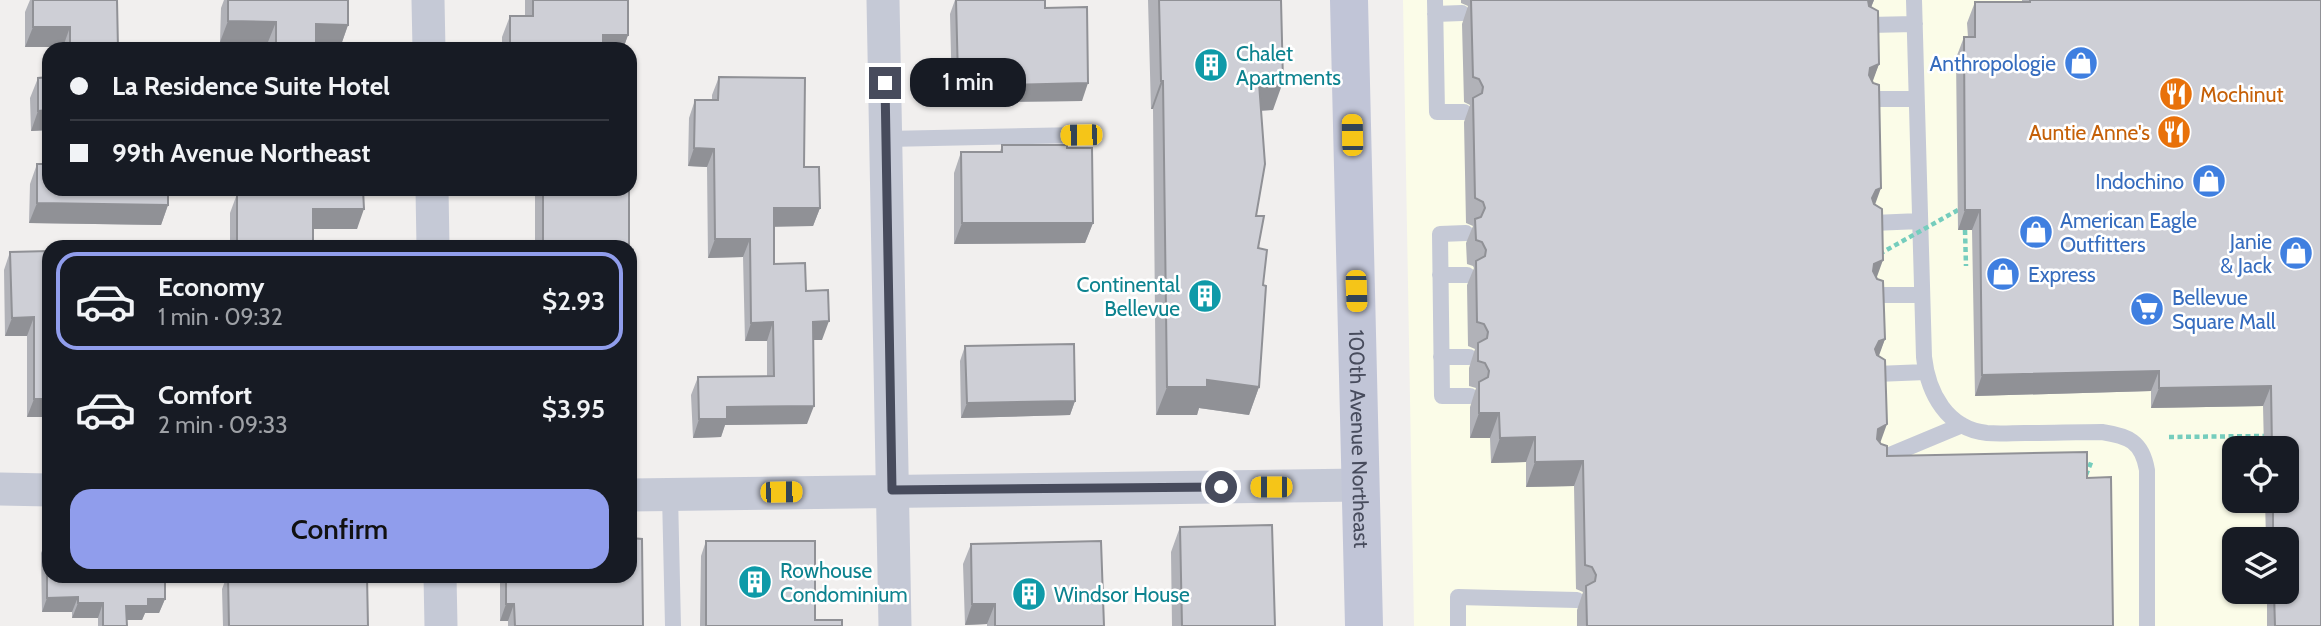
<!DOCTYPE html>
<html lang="en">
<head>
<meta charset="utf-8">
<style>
	:root { --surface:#171b24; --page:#20242c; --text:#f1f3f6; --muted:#9ea1a6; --line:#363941; --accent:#909dec }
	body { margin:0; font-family:Cabin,sans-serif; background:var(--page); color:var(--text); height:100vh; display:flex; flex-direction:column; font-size:26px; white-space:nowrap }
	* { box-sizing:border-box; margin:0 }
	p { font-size:23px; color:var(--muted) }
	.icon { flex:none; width:38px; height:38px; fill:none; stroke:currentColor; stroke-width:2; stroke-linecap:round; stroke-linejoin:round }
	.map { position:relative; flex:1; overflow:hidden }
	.details { position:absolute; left:42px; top:240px; width:595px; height:343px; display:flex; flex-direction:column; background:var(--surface); border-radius:21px; box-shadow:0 2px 5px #0004 }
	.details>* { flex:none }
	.top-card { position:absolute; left:42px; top:42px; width:595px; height:154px; border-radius:21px; box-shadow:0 2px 5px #0004; display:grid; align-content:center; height:154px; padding:0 28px; background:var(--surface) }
	.buttons { position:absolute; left:2222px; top:436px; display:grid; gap:14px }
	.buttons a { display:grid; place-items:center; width:77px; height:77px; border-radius:14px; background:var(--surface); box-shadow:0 2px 5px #0004; font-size:35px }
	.end { position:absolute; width:32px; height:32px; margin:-16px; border:9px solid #474b5c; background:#fff; box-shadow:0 0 0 4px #fff }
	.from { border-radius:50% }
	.bubble { position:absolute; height:49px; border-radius:21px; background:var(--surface); box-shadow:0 2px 5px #0004; font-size:23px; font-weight:600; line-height:49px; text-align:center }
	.car { position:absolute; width:21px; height:42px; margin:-21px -10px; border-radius:9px; box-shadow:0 0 5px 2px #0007; background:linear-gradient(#f5c518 24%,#345 0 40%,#f5c518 0 76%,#345 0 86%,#f5c518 0) }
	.top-card b { display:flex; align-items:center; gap:24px; height:66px; font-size:26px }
	.top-card b+b { border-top:2px solid var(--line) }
	.top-card i { width:18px; height:18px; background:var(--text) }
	ul { padding:12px 0 0; list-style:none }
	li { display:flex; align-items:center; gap:21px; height:98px; margin:0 14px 10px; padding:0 14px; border:4px solid transparent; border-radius:21px }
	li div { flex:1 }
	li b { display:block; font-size:26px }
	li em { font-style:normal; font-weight:600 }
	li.current { border-color:var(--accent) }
	li>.icon { width:63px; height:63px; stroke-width:1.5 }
	.cta { display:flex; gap:14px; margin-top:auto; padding:14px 28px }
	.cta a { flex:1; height:80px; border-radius:21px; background:var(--accent); color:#111; font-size:28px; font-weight:600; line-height:80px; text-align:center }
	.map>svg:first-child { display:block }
</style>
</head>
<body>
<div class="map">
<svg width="2321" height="626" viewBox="0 0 2321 626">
	<rect width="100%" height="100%" fill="#f1efee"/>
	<path fill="#fbfce8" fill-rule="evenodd" d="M 1403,0 L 2321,0 L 2321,626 L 1414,626 ZM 2235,448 L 2287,448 L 2287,500 L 2235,500 ZM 2235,539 L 2287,539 L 2287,592 L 2235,592 Z"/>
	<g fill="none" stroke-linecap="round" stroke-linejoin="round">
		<path stroke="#75cdbd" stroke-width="4.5" stroke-dasharray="5 3.5" stroke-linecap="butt" d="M 1965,230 L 1966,266
			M 2169,437 L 2264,436
			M 2086,475 L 2092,460"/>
		<path stroke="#c5c9d6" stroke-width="16" d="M 1435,0 L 1437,112 L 1464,112
			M 1914,0 L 1924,357 C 1928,393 1947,429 1987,433 C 2000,434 2013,433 2025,433 C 2051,433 2076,432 2102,432 C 2128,436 2142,441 2147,470 L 2147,626
			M 1435,14 L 1462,13
			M 1869,25 L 1915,24
			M 1870,99 L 1916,99
			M 886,139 L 1081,135
			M 1873,223 L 1920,221
			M 1466,233 L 1440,234 L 1442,396 L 1470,396
			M 1440,275 L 1467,275
			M 1874,295 L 1922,295
			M 1441,357 L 1469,357
			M 1876,374 L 1926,372
			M 1878,460 L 1962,425
			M 670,495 L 673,626
			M 1458,626 L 1458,597 L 1577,600"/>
		<path stroke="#c5c9d6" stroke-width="33" d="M 428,0 L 429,49
			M 883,0 L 895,626
			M 432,189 L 433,247
			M 0,489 L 49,490
			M 630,495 L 1360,485
			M 440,576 L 441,626"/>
		<path stroke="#c1c5d7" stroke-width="38" id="s1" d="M 1349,0 L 1364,626"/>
		<path stroke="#75cdbd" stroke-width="4.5" stroke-dasharray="5 3.5" stroke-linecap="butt" d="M 1879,252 L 1883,252 L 1958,210"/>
	</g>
	<path fill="#b1b2b8" d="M 30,0 L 117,0 L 118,49 L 63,49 L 63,47 L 25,47 L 25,12 Z
		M 224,0 L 348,0 L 348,25 L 341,45 L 316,45 L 316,49 L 268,49 L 268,42 L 220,42 L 221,8 Z
		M 525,0 L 628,0 L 628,35 L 623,49 L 502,49 L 502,37 L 510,16 L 525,16 Z
		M 955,0 L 1045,0 L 1045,8 L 1082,101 L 994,102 L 993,93 L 952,94 L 950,14 Z
		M 1148,0 L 1281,0 L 1273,110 L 1261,111 L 1256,216 L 1263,285 L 1259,387 L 1249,415 L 1199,408 L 1197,415 L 1156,415 L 1153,109 L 1151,109 Z
		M 1461,0 L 1874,0 L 1871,7 L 1879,64 L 1872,81 L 1876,277 L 1885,339 L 1878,356 L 1880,442 L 1887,456 L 2087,478 L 2113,626 L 1577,626 L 1577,610 L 1583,592 L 1576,589 L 1574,486 L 1526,487 L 1526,462 L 1491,463 L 1490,438 L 1470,438 L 1470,407 L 1476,388 L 1469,386 L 1469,368 L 1475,349 L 1468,346 L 1467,285 L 1474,268 L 1473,266 L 1467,264 L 1466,243 L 1473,226 L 1466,223 L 1464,122 L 1470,105 L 1464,102 L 1462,24 L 1468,6 L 1461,3 Z
		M 2022,0 L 2321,0 L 2321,626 L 2267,626 L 2267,592 L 2287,592 L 2287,539 L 2266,539 L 2265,500 L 2287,500 L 2287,448 L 2264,448 L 2263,406 L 2151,408 L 2151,391 L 1975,396 L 1972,230 L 1958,230 L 1956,58 L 1964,37 L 1968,37 L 1967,23 L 1975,2 L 2022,2 Z
		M 49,77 L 49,130 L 31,131 L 30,98 L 38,78 Z
		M 719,77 L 804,167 L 820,208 L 813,226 L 774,226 L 774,264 L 806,291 L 822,340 L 813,340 L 807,424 L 725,425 L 721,437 L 693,438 L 691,395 L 698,377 L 767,376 L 767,341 L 745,341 L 743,257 L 708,258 L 707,167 L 688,166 L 689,118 L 695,100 L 712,100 L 712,95 Z
		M 1002,145 L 1067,148 L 1093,223 L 1085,243 L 954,244 L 954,173 L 961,152 L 1000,152 Z
		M 37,164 L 168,205 L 161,225 L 29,223 L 30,184 Z
		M 246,189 L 363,189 L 357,229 L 313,229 L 313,247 L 230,247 L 230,213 L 237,194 L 244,194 Z
		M 535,189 L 629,189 L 629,247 L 535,247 Z
		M 49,251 L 49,417 L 27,417 L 27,336 L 5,336 L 4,270 L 10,252 Z
		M 965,346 L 1075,401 L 1070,415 L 961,418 L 960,361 Z
		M 1180,527 L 1275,626 L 1172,626 L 1171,552 Z
		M 47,539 L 165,599 L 159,613 L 145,613 L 142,620 L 127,620 L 127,626 L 98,626 L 98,618 L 72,618 L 72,612 L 42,612 L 41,553 Z
		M 706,541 L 815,620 L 842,626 L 700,626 L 701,556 Z
		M 971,544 L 1104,626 L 987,626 L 987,624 L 965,625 L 963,564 Z
		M 227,576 L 368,626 L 223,626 L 222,589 Z
		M 500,576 L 630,576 L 643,626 L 508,626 L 508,621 L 500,621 Z"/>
	<path fill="#909196" d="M 1867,0 L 1874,0 L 1868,15 Z
		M 228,21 L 276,22 L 268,42 L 220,42 Z
		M 316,24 L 348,25 L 341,45 L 309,45 Z
		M 33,27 L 70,27 L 63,47 L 25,47 Z
		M 603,35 L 628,35 L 623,49 L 598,49 Z
		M 1879,64 L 1870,89 L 1861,93 L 1870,68 Z
		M 1000,76 L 993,93 L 952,94 L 958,77 Z
		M 1161,81 L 1163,81 L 1153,109 L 1151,109 Z
		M 1283,82 L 1273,110 L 1249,111 L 1259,83 Z
		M 1088,83 L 1082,101 L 994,102 L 1000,85 Z
		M 49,110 L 49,130 L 31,131 L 38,111 Z
		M 694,148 L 714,149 L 707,167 L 688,166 Z
		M 1881,188 L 1872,213 L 1872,198 L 1876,190 Z
		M 37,203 L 168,205 L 161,225 L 29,223 Z
		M 774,208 L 820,208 L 813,226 L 768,227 Z
		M 313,209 L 364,209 L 357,229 L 306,229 Z
		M 1965,210 L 1980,210 L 1972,230 L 1958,230 Z
		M 962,223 L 1093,223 L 1085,243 L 954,244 Z
		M 715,239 L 750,239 L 743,257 L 708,258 Z
		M 237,243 L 257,243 L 256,247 L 235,247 Z
		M 1883,260 L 1874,285 L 1865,289 L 1874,264 Z
		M 630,310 L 634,310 L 630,322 Z
		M 34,317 L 27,336 L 5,336 L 12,318 Z
		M 829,321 L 822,340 L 806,340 L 813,322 Z
		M 773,322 L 767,341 L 745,341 L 751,323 Z
		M 1885,339 L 1876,364 L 1875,349 L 1879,341 Z
		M 2159,371 L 2151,391 L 1975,396 L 1982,375 Z
		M 1207,380 L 1259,387 L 1249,415 L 1199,408 L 1197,415 L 1156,415 L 1167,387 Z
		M 2271,386 L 2263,406 L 2151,408 L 2159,388 Z
		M 34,399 L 49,399 L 49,417 L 27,417 Z
		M 1075,401 L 1070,415 L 961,418 L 967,403 Z
		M 814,406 L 807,424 L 725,425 L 721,437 L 693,438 L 699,419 L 727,407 Z
		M 1479,413 L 1499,413 L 1490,438 L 1470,438 Z
		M 1887,424 L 1878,449 L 1869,454 L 1878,429 Z
		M 1535,437 L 1526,462 L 1491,463 L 1500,438 Z
		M 1583,461 L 1574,486 L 1526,487 L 1535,462 Z
		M 78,597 L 72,612 L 42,612 L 47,598 Z
		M 148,599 L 165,599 L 159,613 L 145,613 L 142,620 L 121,620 L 126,606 Z
		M 78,603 L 103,603 L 98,618 L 72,618 Z
		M 506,604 L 514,604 L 508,621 L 500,621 Z
		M 972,604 L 995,604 L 987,624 L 965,625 Z"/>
	<path fill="#cecfd6" stroke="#909196" stroke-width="2" d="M 33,0 L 117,0 L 118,49 L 70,49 L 70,27 L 33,27 Z
		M 228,0 L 348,0 L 348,25 L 316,24 L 316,49 L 276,49 L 276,22 L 228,21 Z
		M 533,0 L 628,0 L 628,35 L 603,35 L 603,49 L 510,49 L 510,16 L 533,16 Z
		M 956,0 L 1045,0 L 1045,8 L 1087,7 L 1088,83 L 1000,85 L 1000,76 L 958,77 Z
		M 1159,0 L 1281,0 L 1283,82 L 1259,83 L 1265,164 L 1256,216 L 1264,216 L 1258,248 L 1267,250 L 1263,285 L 1266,286 L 1259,387 L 1207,380 L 1207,387 L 1167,387 L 1163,81 L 1161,81 Z
		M 1471,0 L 1868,0 L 1869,6 L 1878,11 L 1879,64 L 1870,68 L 1869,75 L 1873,83 L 1879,85 L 1881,188 L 1876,190 L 1872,198 L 1874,204 L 1882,209 L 1883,260 L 1874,264 L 1873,271 L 1877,279 L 1883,281 L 1885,339 L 1879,341 L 1875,349 L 1877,355 L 1885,360 L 1887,424 L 1878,429 L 1877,439 L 1881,444 L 1887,446 L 1887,456 L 2087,452 L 2087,478 L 2111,477 L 2113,626 L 1587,626 L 1586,586 L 1595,581 L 1596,575 L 1592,567 L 1585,565 L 1583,461 L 1535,462 L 1535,437 L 1500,438 L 1499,413 L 1479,413 L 1479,382 L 1488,377 L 1489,371 L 1485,363 L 1478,361 L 1478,343 L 1487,338 L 1488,332 L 1484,324 L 1477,322 L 1476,261 L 1485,256 L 1486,250 L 1482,242 L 1476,240 L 1475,219 L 1481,217 L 1485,208 L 1483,202 L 1475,198 L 1473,98 L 1482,93 L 1483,87 L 1479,79 L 1473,77 Z
		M 2030,0 L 2321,0 L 2321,626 L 2275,626 L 2274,592 L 2287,592 L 2287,539 L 2273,539 L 2273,500 L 2287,500 L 2287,448 L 2272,448 L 2271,386 L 2159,388 L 2159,371 L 1982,375 L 1980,210 L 1965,210 L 1964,37 L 1975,37 L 1975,2 L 2030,2 Z
		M 49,77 L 49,110 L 38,111 L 38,78 Z
		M 719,77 L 805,78 L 804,167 L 819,167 L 820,208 L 774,208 L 774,264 L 805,263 L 806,291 L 828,290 L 829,321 L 813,322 L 814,406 L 727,407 L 727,419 L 699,419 L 698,377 L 774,376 L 773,322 L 751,323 L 750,239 L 715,239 L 714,149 L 694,148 L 695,100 L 718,100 Z
		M 1002,145 L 1067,145 L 1067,148 L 1092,148 L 1093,223 L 962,223 L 961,152 L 1002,152 Z
		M 37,164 L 49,164 L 49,189 L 168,189 L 168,205 L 37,203 Z
		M 251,189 L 363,189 L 364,209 L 313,209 L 313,247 L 257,247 L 257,243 L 237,243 L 237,194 L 251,194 Z
		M 543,189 L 629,189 L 629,247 L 543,247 Z
		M 633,250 L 634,310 L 630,310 L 630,251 Z
		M 49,251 L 49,399 L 34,399 L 34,317 L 12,318 L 10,252 Z
		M 1074,344 L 1075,401 L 967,403 L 965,346 Z
		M 1272,525 L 1275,626 L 1182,626 L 1180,527 Z
		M 49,538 L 49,576 L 165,576 L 165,599 L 148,599 L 148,606 L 126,606 L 127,626 L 103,626 L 103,603 L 78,603 L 78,597 L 47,598 L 47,539 Z
		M 630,538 L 642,539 L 643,626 L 515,626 L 514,604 L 506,604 L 506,576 L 630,576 Z
		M 706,541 L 815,541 L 815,620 L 842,620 L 842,626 L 706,626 Z
		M 1101,541 L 1104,626 L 995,626 L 995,604 L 972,604 L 971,544 Z
		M 228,576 L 367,576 L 368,626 L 229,626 Z"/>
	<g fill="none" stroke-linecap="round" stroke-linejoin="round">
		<path stroke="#474b5c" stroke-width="9" d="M 885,83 L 892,490 L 1221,487"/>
	</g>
	<defs>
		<g id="shop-disc" transform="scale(1.75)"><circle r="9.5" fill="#3f7fe0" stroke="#fff"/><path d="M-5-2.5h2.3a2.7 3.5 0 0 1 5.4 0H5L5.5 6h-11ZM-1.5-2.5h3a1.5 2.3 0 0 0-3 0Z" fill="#fff"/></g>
		<g id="building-disc" transform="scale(1.75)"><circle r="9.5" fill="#0f9aa8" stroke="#fff"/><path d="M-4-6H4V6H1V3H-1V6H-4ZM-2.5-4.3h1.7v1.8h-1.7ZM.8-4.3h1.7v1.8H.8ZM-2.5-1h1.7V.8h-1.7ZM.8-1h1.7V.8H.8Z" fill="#fff"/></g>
		<g id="restaurant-disc" transform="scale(1.75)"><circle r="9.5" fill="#e8710a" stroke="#fff"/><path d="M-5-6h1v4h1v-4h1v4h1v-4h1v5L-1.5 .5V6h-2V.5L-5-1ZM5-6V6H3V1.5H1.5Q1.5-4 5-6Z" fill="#fff"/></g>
		<g id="supermarket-disc" transform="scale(1.75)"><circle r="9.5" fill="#3f7fe0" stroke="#fff"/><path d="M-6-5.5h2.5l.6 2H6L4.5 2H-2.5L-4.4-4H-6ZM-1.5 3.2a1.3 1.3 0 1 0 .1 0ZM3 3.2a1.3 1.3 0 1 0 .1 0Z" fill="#fff"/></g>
	</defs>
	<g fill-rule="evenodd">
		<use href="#shop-disc" x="2081" y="63"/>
		<use href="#building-disc" x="1211" y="65"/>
		<use href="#restaurant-disc" x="2176" y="94"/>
		<use href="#restaurant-disc" x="2174" y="132"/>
		<use href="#shop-disc" x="2209" y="181"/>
		<use href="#shop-disc" x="2036" y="232"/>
		<use href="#shop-disc" x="2296" y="253"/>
		<use href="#shop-disc" x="2003" y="274"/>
		<use href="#building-disc" x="1205" y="296"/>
		<use href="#supermarket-disc" x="2147" y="309"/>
		<use href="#building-disc" x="755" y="582"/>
		<use href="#building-disc" x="1029" y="594"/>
	</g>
	<g text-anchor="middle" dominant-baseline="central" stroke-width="5" stroke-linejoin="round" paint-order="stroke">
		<g font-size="21" fill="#0d838f" stroke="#fff" text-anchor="start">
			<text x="1236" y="53">Chalet<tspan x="1236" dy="24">Apartments</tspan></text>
			<text x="1180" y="284" text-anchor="end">Continental<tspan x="1180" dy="24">Bellevue</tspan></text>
			<text x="780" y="570">Rowhouse<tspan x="780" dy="24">Condominium</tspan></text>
			<text x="1054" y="594">Windsor House</text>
		</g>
		<g font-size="21" fill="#366cbe" stroke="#fff" text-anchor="end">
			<text x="2056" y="63">Anthropologie</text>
			<text x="2184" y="181">Indochino</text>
			<text x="2060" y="220" text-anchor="start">American Eagle<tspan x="2060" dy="24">Outfitters</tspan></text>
			<text x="2272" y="241">Janie<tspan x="2272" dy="24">&amp; Jack</tspan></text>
			<text x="2028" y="274" text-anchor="start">Express</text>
			<text x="2172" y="297" text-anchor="start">Bellevue<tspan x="2172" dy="24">Square Mall</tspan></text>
		</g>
		<g font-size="21" fill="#c56008" stroke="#fff" text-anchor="start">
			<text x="2200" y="94">Mochinut</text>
			<text x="2150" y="132" text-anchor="end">Auntie Anne's</text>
		</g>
		<g font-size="21" fill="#474b5c" stroke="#fff">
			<text stroke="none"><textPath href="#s1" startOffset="439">100th Avenue Northeast</textPath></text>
		</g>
	</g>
</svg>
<div class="buttons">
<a><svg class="icon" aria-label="locate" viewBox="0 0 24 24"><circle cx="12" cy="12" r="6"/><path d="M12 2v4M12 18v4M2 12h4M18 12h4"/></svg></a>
<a><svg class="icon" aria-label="layers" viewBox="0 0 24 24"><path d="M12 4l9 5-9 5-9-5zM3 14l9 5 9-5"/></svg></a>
</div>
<i class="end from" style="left:1221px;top:487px"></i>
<i class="end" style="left:885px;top:83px"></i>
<div class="bubble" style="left:910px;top:58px;width:116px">1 min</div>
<i class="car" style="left:1081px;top:135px;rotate:269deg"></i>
<i class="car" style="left:1352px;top:135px;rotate:359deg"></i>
<i class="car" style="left:1356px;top:291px;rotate:178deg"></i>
<i class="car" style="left:1271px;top:487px;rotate:270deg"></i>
<i class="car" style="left:781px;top:492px;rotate:89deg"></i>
<div class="top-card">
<b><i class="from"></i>La Residence Suite Hotel</b>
<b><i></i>99th Avenue Northeast</b>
</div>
<section class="details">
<ul>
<li class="current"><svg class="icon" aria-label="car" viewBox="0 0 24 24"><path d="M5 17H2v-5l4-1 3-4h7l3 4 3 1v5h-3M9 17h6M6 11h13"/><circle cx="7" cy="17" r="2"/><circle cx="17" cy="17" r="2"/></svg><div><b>Economy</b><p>1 min · 09:32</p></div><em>$2.93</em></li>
<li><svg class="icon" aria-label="car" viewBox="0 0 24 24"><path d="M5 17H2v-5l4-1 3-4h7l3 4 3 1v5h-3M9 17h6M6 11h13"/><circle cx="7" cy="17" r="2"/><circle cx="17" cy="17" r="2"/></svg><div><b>Comfort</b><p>2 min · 09:33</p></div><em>$3.95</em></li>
</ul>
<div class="cta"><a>Confirm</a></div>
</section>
</div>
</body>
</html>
